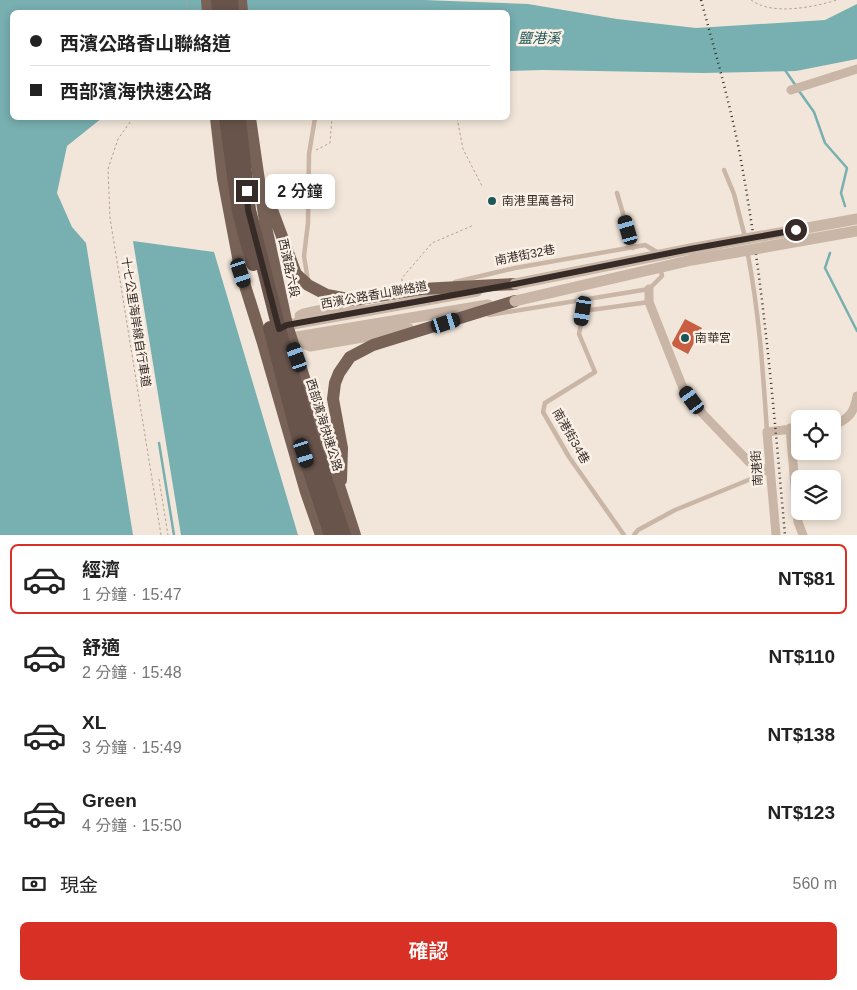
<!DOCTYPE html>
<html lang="zh-TW">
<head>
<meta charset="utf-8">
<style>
	:root { --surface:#fff; --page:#f2f2f2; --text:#222; --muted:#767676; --line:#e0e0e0; --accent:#d93025 }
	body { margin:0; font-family:Helvetica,"Noto Sans TC",sans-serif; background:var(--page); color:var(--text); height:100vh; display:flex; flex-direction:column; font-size:19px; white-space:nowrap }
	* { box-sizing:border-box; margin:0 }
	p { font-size:16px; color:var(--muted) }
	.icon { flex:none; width:28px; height:28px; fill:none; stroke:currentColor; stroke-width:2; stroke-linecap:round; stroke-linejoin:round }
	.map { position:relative; height:535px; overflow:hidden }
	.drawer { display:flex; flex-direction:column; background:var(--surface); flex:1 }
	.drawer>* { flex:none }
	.top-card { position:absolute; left:10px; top:10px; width:500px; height:110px; border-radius:8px; box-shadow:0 2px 8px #0003; display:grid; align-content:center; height:110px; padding:0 20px; background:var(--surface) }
	.fabs { position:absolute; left:791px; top:410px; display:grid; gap:10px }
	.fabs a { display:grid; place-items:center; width:50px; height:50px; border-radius:8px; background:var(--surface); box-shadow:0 2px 8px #0003; font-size:25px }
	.end { position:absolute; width:22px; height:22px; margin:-11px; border:6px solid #362b27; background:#fff; box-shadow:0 0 0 2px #fff }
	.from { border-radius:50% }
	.bubble { position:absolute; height:35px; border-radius:8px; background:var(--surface); box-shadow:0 2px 8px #0003; font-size:16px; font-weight:600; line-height:35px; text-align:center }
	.car { position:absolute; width:15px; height:30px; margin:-15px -8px; border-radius:6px; box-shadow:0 0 4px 1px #0007; background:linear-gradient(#222 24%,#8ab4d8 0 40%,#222 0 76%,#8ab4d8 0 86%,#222 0) }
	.top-card b { display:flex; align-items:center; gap:18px; height:48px; font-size:19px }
	.top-card b+b { border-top:1px solid var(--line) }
	.top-card i { width:12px; height:12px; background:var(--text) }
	ul { padding:9px 0 0; list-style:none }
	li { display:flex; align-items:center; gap:15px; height:70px; margin:0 10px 8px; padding:0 10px; border:2px solid transparent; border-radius:8px }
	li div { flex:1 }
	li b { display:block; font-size:19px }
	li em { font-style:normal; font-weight:600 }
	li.current { border-color:var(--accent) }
	li>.icon { width:45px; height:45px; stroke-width:1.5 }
	.pay { display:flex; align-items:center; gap:12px; height:55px; padding:0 20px; font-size:19px }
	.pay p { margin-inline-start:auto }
	.cta { display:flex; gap:10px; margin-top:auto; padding:10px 20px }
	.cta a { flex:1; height:58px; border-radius:8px; background:var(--accent); color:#fff; font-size:20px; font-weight:600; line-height:58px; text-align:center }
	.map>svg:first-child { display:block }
</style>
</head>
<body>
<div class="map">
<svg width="857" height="535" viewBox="0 0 857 535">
	<rect width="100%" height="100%" fill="#f2e6da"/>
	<path fill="#78afb0" d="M 0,0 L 424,0 L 528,4 L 617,19 L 696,28 L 825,20 L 857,4 L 857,59 L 796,71 L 703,73 L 543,70 L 508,71 L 508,12 L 12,12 L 12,118 L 102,118 L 67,146 L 57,193 L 72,227 L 86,243 L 133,535 L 0,535 Z
		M 133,241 L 214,252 L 298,535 L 181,535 Z"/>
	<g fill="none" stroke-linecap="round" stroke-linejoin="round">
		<path stroke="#78afb0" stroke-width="2.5" d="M 785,70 L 796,86
			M 799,91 L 814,112 L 825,143 L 847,168 L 841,193 L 845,206
			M 830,253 L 825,268 L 857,331
			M 159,443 L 174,535"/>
	</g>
	<path fill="#c85f42" d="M 685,319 L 702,328 L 688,354 L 673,346 L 672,343 Z"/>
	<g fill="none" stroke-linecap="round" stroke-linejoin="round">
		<path stroke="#b69f90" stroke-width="1" stroke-dasharray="2.5 2.5" stroke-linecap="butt" d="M 187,0 L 187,12
			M 751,0 C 773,16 813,7 837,0
			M 133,118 L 118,139 L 108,169 L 110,218 L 161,535
			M 457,118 L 463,149 L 482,186
			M 316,150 L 330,143 L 332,118
			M 402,281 L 402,278 L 432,243 L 474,225
			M 159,479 L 168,535"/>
		<path stroke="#cab6a6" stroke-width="4.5" d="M 724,170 L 734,194 L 745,237
			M 617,193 L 633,248
			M 747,250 C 759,310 763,371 767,432
			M 308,281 L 304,256 L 308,223 L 309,154 L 315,118
			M 455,282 L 515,268 L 645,245 L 657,252
			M 489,315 L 649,289 L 662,276 L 660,267
			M 624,535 L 569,457 L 543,412 L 545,403 L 595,372 L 579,334 L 583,311 L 649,302
			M 634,535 L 638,530 L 675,510 L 768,472"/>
		<path stroke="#cab6a6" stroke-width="9" d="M 791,90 L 857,69
			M 649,289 L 649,302 L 683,388 L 702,413 L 749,462 L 769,471
			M 832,426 C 849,419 854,413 857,396
			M 790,428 L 798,522 L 803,535
			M 776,535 L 767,432 L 800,428"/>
		<path stroke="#cab6a6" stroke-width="11" d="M 300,316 L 304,314 L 360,302
			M 279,329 L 287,325 L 477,291
			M 291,338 L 310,346 L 409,329
			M 283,343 L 291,338 L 488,305"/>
		<path stroke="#786258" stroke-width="12" d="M 207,0 L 208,12
			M 241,0 L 242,12
			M 216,118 L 223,178 L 241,273 L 263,343 L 306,492 L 321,535
			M 250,118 L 265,222 L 287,325 L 355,535
			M 268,199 L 296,274 L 308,285 L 327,295 L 353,300 L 422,289 L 515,284
			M 341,480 L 342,448 L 333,399 L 335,383 L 339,373 L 350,357 L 373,345 L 515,301"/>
		<path stroke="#68544b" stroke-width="14" d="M 218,0 L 219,12
			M 231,0 L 232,12
			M 226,118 L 239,212 L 253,264
			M 239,118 L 249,210 L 279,329 L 310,433 L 344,535
			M 270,328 L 298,436 L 331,535"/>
		<path stroke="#362b27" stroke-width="2.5" stroke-dasharray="1 4" stroke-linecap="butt" d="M 701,0 C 716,55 732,110 742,166 C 764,288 774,412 785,535"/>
		<path stroke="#cab6a6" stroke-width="11" d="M 515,284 L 690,249 L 857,219
			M 515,301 L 692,260 L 857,231"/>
	</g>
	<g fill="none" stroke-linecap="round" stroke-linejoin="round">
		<path stroke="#362b27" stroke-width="6" d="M 247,191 L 248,210 L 279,329 L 287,325 L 515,284 L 690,249 L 796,230"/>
	</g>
	<g fill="#1c5658" stroke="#faf0e6" stroke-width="2">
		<circle cx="492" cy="201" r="5"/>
		<circle cx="685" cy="338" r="5"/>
	</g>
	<g text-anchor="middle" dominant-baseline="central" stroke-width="5" stroke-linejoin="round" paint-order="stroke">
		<g font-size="12" fill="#362b27" stroke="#faf0e6" text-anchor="start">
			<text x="502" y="201">南港里萬善祠</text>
			<text x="695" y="338">南華宮</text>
		</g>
		<g font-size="12" fill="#362b27" stroke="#faf0e6">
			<text transform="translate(525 255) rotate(-11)">南港街32巷</text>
			<text transform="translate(289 268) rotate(78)">西濱路六段</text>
			<text transform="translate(374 295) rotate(-10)">西濱公路香山聯絡道</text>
			<text transform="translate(136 322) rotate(81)">十七公里海岸線自行車道</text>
			<text transform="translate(324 425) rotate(73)">西部濱海快速公路</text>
			<text transform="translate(571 436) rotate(60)">南港街34巷</text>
			<text transform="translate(757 468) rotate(-94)">南港街</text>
		</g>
		<g font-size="14" font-style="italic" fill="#1c5658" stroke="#faf0e6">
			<text x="539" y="38">鹽港溪</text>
		</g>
	</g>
</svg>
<div class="fabs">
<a><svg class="icon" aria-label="locate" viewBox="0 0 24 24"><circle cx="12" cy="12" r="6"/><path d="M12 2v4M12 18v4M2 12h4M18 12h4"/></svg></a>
<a><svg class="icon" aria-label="layers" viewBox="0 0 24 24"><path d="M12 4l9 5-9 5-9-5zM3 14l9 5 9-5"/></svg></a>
</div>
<i class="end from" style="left:796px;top:230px"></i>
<i class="end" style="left:247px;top:191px"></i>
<div class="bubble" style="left:265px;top:174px;width:70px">2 分鐘</div>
<i class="car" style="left:628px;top:230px;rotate:344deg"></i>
<i class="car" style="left:241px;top:273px;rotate:162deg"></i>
<i class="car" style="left:583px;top:311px;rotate:189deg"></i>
<i class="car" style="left:446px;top:323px;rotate:72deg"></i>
<i class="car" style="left:297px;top:357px;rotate:341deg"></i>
<i class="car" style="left:692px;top:400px;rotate:324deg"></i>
<i class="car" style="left:304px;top:453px;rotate:162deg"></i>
<div class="top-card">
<b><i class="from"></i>西濱公路香山聯絡道</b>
<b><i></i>西部濱海快速公路</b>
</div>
</div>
<section class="drawer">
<ul>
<li class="current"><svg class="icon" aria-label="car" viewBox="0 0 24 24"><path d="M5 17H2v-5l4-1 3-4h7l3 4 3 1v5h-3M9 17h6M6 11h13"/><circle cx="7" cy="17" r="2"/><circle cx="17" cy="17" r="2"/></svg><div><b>經濟</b><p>1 分鐘 · 15:47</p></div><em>NT$81</em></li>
<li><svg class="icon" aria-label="car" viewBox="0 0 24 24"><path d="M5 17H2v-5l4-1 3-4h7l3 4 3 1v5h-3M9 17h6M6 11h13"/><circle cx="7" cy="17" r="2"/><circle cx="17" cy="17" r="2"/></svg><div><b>舒適</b><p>2 分鐘 · 15:48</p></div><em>NT$110</em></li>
<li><svg class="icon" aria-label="car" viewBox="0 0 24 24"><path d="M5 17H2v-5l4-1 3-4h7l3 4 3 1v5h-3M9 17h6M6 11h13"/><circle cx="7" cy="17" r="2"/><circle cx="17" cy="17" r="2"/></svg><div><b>XL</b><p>3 分鐘 · 15:49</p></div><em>NT$138</em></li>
<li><svg class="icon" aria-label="car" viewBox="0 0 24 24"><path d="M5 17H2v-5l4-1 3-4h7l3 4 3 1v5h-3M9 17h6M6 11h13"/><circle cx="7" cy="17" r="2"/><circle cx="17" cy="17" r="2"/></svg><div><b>Green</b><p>4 分鐘 · 15:50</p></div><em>NT$123</em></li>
</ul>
<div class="pay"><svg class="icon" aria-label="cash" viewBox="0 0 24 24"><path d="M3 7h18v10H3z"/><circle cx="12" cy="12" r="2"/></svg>現金<p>560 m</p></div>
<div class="cta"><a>確認</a></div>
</section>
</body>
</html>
